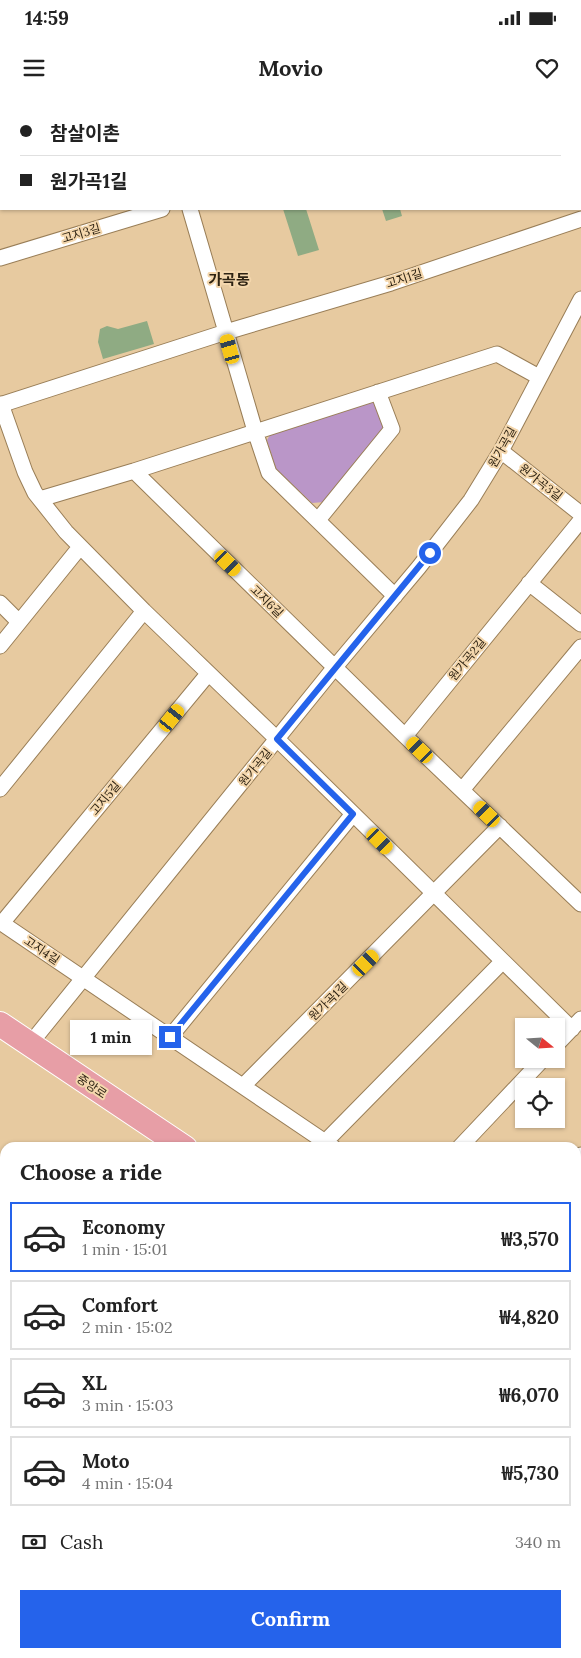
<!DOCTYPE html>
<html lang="en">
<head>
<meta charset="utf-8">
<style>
	:root { --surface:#fff; --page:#f2f2f2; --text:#222; --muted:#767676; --line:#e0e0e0; --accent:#2563eb }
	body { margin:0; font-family:Lora,"Noto Sans KR",serif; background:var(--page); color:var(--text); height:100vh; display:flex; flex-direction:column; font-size:19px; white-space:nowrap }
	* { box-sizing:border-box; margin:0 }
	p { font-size:16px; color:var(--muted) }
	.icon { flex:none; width:28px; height:28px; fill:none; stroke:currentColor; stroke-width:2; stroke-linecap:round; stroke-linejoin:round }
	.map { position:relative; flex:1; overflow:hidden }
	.side { position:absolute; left:0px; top:1042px; width:581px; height:516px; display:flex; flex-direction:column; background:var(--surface); border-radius:15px 15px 0 0; box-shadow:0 1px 4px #0004 }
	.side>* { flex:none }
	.top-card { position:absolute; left:0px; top:0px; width:581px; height:110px; box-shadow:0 1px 4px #0004; display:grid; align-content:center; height:110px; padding:0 20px; background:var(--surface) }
	.needle { width:32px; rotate:108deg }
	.fabs { position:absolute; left:515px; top:918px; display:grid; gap:10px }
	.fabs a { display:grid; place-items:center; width:50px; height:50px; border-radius:0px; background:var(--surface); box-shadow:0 1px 4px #0004; font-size:25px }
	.end { position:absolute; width:22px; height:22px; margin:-11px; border:6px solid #2563eb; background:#fff; box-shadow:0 0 0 2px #fff }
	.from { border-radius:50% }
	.bubble { position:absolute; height:35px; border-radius:0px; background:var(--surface); box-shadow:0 1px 4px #0004; font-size:16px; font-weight:700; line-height:35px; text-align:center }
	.car { position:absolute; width:15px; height:30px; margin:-15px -8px; border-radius:6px; box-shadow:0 0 4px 1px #0007; background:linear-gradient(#f5c518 24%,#345 0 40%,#f5c518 0 76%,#345 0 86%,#f5c518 0) }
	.top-card b { display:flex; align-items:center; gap:18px; height:48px; font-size:19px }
	.top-card b+b { border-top:1px solid var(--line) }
	.top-card i { width:12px; height:12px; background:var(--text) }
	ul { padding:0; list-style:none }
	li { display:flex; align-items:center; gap:15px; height:70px; margin:0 10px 8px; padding:0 10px; border:2px solid var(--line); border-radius:0px }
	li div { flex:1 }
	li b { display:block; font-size:19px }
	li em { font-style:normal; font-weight:700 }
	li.selected { border-color:var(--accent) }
	li>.icon { width:45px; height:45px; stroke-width:1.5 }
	h2 { padding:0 20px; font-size:22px; line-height:60px }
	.pay { display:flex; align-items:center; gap:12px; height:55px; padding:0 20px; font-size:19px }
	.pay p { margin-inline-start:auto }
	.action { display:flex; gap:10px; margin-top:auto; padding:10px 20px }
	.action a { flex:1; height:58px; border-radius:0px; background:var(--accent); color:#fff; font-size:20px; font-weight:700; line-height:58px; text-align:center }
	.status { display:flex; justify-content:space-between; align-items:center; height:35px; padding:0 25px; background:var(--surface); direction:ltr }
	.status svg { height:14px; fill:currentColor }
	header { display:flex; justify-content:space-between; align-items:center; height:65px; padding:0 20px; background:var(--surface); font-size:22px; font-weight:700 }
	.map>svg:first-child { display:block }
</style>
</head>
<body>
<div class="status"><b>14:59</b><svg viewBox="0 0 49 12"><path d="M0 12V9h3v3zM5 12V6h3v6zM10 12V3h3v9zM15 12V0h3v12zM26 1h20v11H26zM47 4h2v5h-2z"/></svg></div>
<header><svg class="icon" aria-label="menu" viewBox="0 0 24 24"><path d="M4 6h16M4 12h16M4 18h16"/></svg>Movio<svg class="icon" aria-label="heart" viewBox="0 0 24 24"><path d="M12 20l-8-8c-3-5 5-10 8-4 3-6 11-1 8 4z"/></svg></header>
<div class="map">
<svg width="581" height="1558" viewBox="0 0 581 1558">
	<rect width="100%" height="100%" fill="#e7caa0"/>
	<path fill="#ba96c8" d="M 375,300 L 384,321 L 383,330 L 324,402 L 312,403 L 276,369 L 267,340 L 273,330 Z"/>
	<path fill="#85b3f2" d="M 0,1060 L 5,1062 L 5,1119 L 0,1119 Z
		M 576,1478 L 581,1484 L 581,1558 L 565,1558 L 563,1554 L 576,1554 Z"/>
	<path fill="#8fab83" d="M 283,109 L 306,109 L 319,150 L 298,156 Z
		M 382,109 L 400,109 L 402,116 L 386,121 Z
		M 147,221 L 154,244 L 103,259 L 98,242 L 100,229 L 107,226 L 118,229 Z"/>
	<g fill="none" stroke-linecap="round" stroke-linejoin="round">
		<g stroke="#997e57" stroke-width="17">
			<path id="minor" d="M 159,0 L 159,1
				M 190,109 L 255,331 L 269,373 L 395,496
				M 0,158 L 162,109
				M 1,304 L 25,372 L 35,393 L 66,432 L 144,511 L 277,639 L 572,929
				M 0,305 L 226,232 L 391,183 L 581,119
				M 501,351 L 581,414
				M 134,371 L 405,636 L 581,804
				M 40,399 L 134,371 L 497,254 L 539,277
				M 318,420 L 392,329 L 378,292
				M 529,483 L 581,524
				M 0,503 L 19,522
				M 0,546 L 80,447
				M 405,636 L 581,420
				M 0,689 L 144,511
				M 462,690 L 581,547
				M 0,822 L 334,1048
				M 2,823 L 208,574
				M 170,937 L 353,714
				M 30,944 L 335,567 L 419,467 L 471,400 L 501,351 L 581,199
				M 556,945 L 581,919
				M 243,986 L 500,726
				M 325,1042 L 502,862
				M 459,1048 L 543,959
				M 576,1060 L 581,1055
				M 576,1194 L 581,1190
				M 65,1558 L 66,1554"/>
		</g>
		<g stroke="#fff" stroke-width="26">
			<path id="primary" d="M 0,924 L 185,1048
				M 576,1366 L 581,1374"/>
		</g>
		<use href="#minor" stroke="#fff" stroke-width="15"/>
		<use href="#primary" stroke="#e79ea6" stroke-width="24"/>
	</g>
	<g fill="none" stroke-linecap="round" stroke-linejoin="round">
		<path stroke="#2563eb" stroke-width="6" d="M 170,937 L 353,714 L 277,639 L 430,453"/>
	</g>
	<g text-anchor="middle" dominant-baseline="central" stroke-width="4" stroke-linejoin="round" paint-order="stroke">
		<g font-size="12" fill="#2e2313" stroke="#f4d7ad">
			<text transform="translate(81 133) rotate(-17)">고지3길</text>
			<text transform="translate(404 178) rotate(-18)">고지1길</text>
			<text transform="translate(502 347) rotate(-61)">원가곡길</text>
			<text transform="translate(541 382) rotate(38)">원가곡3길</text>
			<text transform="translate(267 501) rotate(44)">고지6길</text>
			<text transform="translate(467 559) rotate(-51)">원가곡2길</text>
			<text transform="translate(255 667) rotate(-51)">원가곡길</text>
			<text transform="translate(105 698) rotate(-50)">고지5길</text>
			<text transform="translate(42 850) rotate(34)">고지4길</text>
			<text transform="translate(328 901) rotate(-45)">원가곡1길</text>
			<text transform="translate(92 986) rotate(34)">중앙로</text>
		</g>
		<g font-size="15" font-weight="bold" fill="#2e2313" stroke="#f4d7ad">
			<text x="229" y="179">가곡동</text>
		</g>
	</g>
</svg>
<div class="fabs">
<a><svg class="needle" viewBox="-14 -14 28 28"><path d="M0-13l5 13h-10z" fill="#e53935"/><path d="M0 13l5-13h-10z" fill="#767676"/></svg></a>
<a><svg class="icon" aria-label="locate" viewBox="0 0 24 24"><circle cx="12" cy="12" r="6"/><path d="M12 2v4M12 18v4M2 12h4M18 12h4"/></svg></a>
</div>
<i class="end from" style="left:430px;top:453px"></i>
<i class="end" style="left:170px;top:937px"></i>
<div class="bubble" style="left:70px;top:920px;width:82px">1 min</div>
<i class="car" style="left:230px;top:249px;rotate:344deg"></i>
<i class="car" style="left:228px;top:463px;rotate:134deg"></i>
<i class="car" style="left:172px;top:618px;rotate:39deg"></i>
<i class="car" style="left:420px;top:650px;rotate:314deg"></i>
<i class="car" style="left:487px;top:714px;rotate:314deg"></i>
<i class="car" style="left:380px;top:741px;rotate:135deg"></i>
<i class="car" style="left:366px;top:863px;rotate:45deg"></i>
<div class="top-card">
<b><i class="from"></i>참살이촌</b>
<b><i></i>원가곡1길</b>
</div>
<section class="side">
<h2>Choose a ride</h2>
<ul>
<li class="selected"><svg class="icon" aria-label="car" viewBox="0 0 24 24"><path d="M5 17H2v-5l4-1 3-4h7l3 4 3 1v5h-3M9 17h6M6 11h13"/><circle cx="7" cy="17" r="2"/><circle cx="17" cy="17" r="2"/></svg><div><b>Economy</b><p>1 min · 15:01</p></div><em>₩3,570</em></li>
<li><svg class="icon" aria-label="car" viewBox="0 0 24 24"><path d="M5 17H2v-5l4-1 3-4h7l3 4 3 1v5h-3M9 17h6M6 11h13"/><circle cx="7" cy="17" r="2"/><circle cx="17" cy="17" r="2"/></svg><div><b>Comfort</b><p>2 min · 15:02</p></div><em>₩4,820</em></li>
<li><svg class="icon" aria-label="car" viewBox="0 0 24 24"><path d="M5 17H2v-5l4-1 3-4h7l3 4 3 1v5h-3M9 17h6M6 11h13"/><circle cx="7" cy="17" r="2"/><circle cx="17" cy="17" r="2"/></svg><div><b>XL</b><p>3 min · 15:03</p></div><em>₩6,070</em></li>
<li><svg class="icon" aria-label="car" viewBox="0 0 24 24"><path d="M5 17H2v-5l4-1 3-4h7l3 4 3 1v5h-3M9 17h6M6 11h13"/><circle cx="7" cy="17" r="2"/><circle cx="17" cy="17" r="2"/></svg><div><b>Moto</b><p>4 min · 15:04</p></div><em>₩5,730</em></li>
</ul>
<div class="pay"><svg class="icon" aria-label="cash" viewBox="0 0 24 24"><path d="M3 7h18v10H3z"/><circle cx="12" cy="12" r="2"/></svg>Cash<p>340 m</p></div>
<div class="action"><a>Confirm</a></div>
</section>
</div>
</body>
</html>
